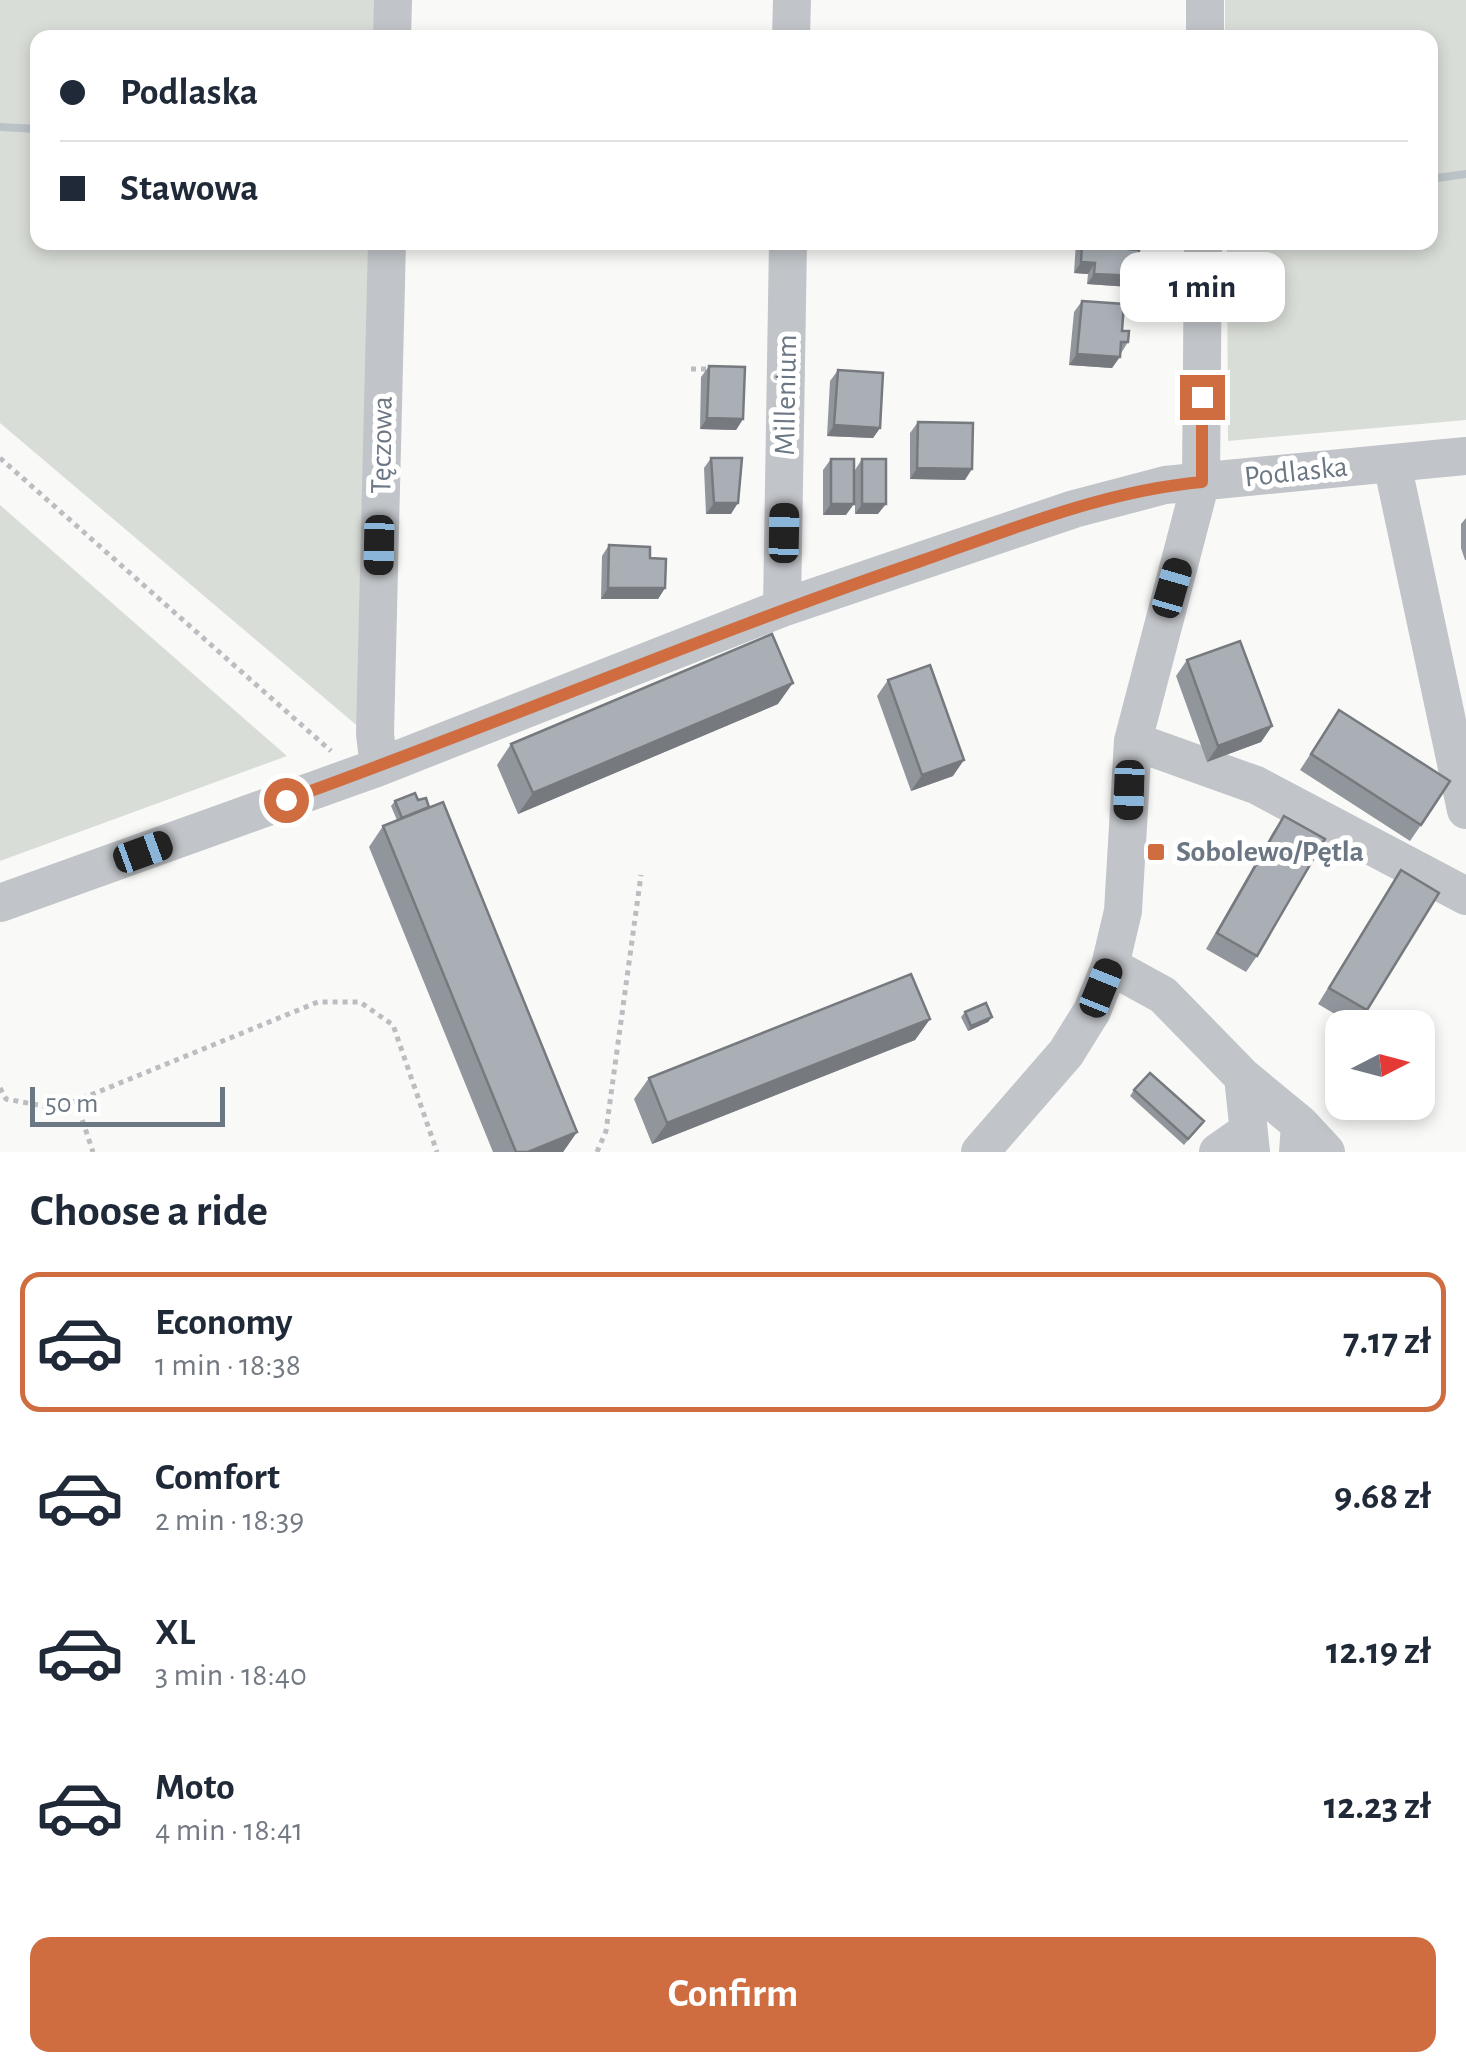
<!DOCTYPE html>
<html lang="en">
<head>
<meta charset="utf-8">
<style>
	:root { --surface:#fff; --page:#f2f2f3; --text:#1f2937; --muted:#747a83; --line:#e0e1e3; --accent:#cf6d41 }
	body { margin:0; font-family:"Alegreya Sans",sans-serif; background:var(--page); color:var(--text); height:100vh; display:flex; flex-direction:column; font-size:38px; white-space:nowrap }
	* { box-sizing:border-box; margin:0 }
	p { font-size:32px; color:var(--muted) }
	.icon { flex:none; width:55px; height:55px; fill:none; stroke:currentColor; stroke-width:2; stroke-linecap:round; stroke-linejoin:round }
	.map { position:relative; height:1152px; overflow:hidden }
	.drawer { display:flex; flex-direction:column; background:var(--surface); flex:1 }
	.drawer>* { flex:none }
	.banner { position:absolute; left:30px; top:30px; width:1408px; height:220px; border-radius:20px; box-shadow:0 5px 15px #0003; display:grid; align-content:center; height:220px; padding:0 30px; background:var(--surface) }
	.needle { width:65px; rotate:84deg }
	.buttons { position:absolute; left:1325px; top:1010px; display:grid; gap:20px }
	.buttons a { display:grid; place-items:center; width:110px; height:110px; border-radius:20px; background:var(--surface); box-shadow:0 5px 15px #0003; font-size:50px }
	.scale { position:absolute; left:30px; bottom:25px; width:195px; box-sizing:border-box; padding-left:10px; border:5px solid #6c7784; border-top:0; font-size:28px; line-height:35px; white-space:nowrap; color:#6c7784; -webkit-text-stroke:8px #fff; paint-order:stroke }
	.end { position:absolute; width:45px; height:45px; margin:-22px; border:12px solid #cf6d41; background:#fff; box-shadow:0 0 0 5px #fff }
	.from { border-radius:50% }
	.bubble { position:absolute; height:70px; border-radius:20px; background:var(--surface); box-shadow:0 5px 15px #0003; font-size:32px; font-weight:700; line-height:70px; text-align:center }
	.car { position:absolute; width:30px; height:60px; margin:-30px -15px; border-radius:12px; box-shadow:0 0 8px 2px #0007; background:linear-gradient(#222 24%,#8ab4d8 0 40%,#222 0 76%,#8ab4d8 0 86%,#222 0) }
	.banner b { display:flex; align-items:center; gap:35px; height:95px; font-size:38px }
	.banner b+b { border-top:2px solid var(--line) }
	.banner i { width:25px; height:25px; background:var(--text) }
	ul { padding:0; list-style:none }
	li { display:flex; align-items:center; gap:30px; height:140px; margin:0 20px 15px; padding:0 10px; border:5px solid transparent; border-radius:20px }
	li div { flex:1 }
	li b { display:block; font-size:38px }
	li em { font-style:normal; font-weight:700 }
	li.on { border-color:var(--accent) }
	li>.icon { width:90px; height:90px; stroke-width:1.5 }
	h2 { padding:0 30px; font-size:45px; line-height:120px }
	.primary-button { display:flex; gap:20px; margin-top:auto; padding:20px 30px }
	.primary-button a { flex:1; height:115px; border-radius:20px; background:var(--accent); color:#fff; font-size:40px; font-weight:700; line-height:115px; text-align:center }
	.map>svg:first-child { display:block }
</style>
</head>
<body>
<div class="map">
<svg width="1466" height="1152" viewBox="0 0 1466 1152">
	<rect width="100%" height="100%" fill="#f9f9f7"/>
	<path fill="#d9ddd7" d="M 0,0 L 377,0 L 376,37 L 38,38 L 38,242 L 372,243 L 361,729 L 0,423 Z
		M 1225,0 L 1466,0 L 1466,420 L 1228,441 L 1227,243 L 1430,242 L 1430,38 L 1225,37 Z
		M 0,505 L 287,756 L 0,861 Z"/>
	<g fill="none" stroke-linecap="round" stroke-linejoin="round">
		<path stroke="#bbc3c8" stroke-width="8" d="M 0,127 L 38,129
			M 1430,179 L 1466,174"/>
		<path stroke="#bbbdc0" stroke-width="5" stroke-dasharray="5 5" stroke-linecap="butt" d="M 691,369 L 710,369
			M 0,458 L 331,751
			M 0,1088 L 6,1099 L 49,1107 L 76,1101 L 318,1002 L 360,1002 L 393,1025 L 437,1152
			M 76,1101 L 93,1152
			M 597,1152 L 606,1131 L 641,875"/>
		<path stroke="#c1c4c8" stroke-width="38" d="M 392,38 L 393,0
			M 791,38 L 792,0
			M 1205,38 L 1205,0
			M 1392,463 L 1466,810
			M 782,608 L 788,242
			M 1133,741 L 1256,785 L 1466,896
			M 379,767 L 375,734 L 387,242
			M 0,903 L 379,767 L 782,608 L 1074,509 L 1165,485 L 1466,456
			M 1110,966 L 1163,995 L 1243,1077 L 1300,1124
			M 1243,1077 L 1251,1152
			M 980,1152 L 1066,1053 L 1092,1011 L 1110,966 L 1123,911 L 1133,741 L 1201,481 L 1203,242
			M 1218,1152 L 1248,1131
			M 1298,1152 L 1300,1124 L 1326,1152"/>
	</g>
	<path fill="#91969c" d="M 1076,242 L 1128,242 L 1128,249 L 1137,276 L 1130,287 L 1087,284 L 1088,274 L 1074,273 Z
		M 1082,301 L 1122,331 L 1128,342 L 1112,368 L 1069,365 L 1074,312 Z
		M 709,366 L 743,419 L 736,430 L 700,429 L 701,377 Z
		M 838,370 L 880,428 L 873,438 L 827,436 L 830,381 Z
		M 918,422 L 965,480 L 910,479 L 910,433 Z
		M 711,458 L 731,514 L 706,514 L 704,468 Z
		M 831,459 L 846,515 L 823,515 L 823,470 Z
		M 862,459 L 878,514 L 855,514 L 855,470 Z
		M 1466,518 L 1466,560 L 1465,560 L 1461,548 L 1461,524 Z
		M 609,545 L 650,558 L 665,588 L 658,599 L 601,599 L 602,556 Z
		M 1187,660 L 1272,726 L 1261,742 L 1207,762 L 1176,676 Z
		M 888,680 L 953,776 L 911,791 L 877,696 Z
		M 778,704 L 518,814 L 497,765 L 511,744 Z
		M 1339,710 L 1421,825 L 1410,841 L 1300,770 Z
		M 395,801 L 577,1132 L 563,1152 L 493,1152 L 369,847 L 383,826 L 397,820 L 391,806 Z
		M 1284,816 L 1257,956 L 1246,972 L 1206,949 L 1273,832 Z
		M 1401,870 L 1367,1010 L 1355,1026 L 1318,1004 Z
		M 965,1012 L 992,1017 L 988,1022 L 968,1031 L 961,1017 Z
		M 930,1019 L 915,1040 L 652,1144 L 634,1099 L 649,1078 Z
		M 1134,1090 L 1204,1121 L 1184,1145 L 1130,1096 Z"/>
	<path fill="#767a7f" d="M 1081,262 L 1095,263 L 1088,274 L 1074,273 Z
		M 1094,274 L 1137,276 L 1130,287 L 1087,284 Z
		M 1077,354 L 1120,357 L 1112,368 L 1069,365 Z
		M 707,418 L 743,419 L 736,430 L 700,429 Z
		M 834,425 L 880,428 L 873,438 L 827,436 Z
		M 917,468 L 972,469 L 965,480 L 910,479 Z
		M 714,503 L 738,503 L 731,514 L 706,514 Z
		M 831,504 L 854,504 L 846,515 L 823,515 Z
		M 862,504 L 886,504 L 878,514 L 855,514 Z
		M 608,588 L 665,588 L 658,599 L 601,599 Z
		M 793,683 L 778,704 L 518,814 L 533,793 Z
		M 1272,726 L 1261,742 L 1207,762 L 1218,746 Z
		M 964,760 L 953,776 L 911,791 L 922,775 Z
		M 992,1017 L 988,1022 L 968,1031 L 971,1026 Z
		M 930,1019 L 915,1040 L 652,1144 L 667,1123 Z
		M 577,1132 L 563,1152 L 528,1152 Z"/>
	<path fill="#a9afb5" stroke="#767a7f" stroke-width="2.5" d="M 1082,242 L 1128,242 L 1128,249 L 1139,250 L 1137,276 L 1094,274 L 1095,263 L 1081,262 Z
		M 1082,301 L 1124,304 L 1122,331 L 1129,331 L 1128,342 L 1121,342 L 1120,357 L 1077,354 Z
		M 709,366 L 745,367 L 743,419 L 707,418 Z
		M 838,370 L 883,373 L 880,428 L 834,425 Z
		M 918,422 L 973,423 L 972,469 L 917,468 Z
		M 711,458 L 742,458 L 738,503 L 714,503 Z
		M 831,459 L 854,459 L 854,504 L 831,504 Z
		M 862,459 L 886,459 L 886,504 L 862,504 Z
		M 609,545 L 650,547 L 650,558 L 666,559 L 665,588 L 608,588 Z
		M 772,634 L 793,683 L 533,793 L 511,744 Z
		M 1240,641 L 1272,726 L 1218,746 L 1187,660 Z
		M 930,665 L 964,760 L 922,775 L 888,680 Z
		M 1339,710 L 1450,781 L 1421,825 L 1311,754 Z
		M 415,793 L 418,800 L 426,798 L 429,807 L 402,818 L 395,801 Z
		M 443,802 L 577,1132 L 528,1152 L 516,1152 L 383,826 Z
		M 1284,816 L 1325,839 L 1257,956 L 1217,933 Z
		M 1401,870 L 1439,893 L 1367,1010 L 1329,988 Z
		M 911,974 L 930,1019 L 667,1123 L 649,1078 Z
		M 986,1003 L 992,1017 L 971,1026 L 965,1012 Z
		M 1150,1073 L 1204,1121 L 1188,1139 L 1134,1090 Z"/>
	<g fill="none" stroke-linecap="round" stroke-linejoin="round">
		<path stroke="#cf6d41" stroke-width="12" d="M 286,800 C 498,724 705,635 918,562 C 1010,530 1103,491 1202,482 L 1202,397"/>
	</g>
	<rect fill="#cf6d41" stroke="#fff" stroke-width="4" x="1146" y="842" width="20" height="20" rx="5"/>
	<g text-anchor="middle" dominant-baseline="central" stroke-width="10" stroke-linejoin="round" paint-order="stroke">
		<g font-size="30" fill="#6c7784" stroke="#fff">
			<text transform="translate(786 395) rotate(-89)">Millenium</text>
			<text transform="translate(382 445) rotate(-89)">Tęczowa</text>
			<text transform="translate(1296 472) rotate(-6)">Podlaska</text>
		</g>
		<g font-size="30" font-weight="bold" fill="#6c7784" stroke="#fff" text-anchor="start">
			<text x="1176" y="852">Sobolewo/Pętla</text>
		</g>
	</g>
</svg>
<div class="buttons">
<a><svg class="needle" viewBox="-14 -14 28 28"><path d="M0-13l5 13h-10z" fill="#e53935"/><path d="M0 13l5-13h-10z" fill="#747a83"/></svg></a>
</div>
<div class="scale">50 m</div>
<i class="end from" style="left:286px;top:800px"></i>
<i class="end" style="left:1202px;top:397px"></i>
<div class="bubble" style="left:1120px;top:252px;width:165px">1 min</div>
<i class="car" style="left:784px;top:533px;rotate:1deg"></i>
<i class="car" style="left:379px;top:545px;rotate:181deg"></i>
<i class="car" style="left:1172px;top:588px;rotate:16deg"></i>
<i class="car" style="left:1129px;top:790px;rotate:182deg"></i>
<i class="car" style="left:143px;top:852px;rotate:70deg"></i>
<i class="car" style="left:1101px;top:988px;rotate:22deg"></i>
<div class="banner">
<b><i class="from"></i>Podlaska</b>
<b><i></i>Stawowa</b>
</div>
</div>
<section class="drawer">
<h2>Choose a ride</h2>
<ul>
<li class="on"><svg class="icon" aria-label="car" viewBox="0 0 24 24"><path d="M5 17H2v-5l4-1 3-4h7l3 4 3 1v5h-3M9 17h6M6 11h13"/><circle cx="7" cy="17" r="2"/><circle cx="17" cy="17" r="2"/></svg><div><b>Economy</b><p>1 min · 18:38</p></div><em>7.17 zł</em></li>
<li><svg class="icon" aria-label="car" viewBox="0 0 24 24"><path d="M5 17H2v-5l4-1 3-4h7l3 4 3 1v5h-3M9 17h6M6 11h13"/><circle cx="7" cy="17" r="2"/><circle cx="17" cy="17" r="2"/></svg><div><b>Comfort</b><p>2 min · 18:39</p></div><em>9.68 zł</em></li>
<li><svg class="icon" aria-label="car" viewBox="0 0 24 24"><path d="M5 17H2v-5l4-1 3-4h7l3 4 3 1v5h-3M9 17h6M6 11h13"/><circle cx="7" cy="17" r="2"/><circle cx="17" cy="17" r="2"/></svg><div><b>XL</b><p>3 min · 18:40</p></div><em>12.19 zł</em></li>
<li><svg class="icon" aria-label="car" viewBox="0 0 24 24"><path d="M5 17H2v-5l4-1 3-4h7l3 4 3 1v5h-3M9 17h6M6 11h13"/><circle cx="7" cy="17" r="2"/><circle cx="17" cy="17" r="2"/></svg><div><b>Moto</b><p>4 min · 18:41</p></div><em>12.23 zł</em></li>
</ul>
<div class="primary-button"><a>Confirm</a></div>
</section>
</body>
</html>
